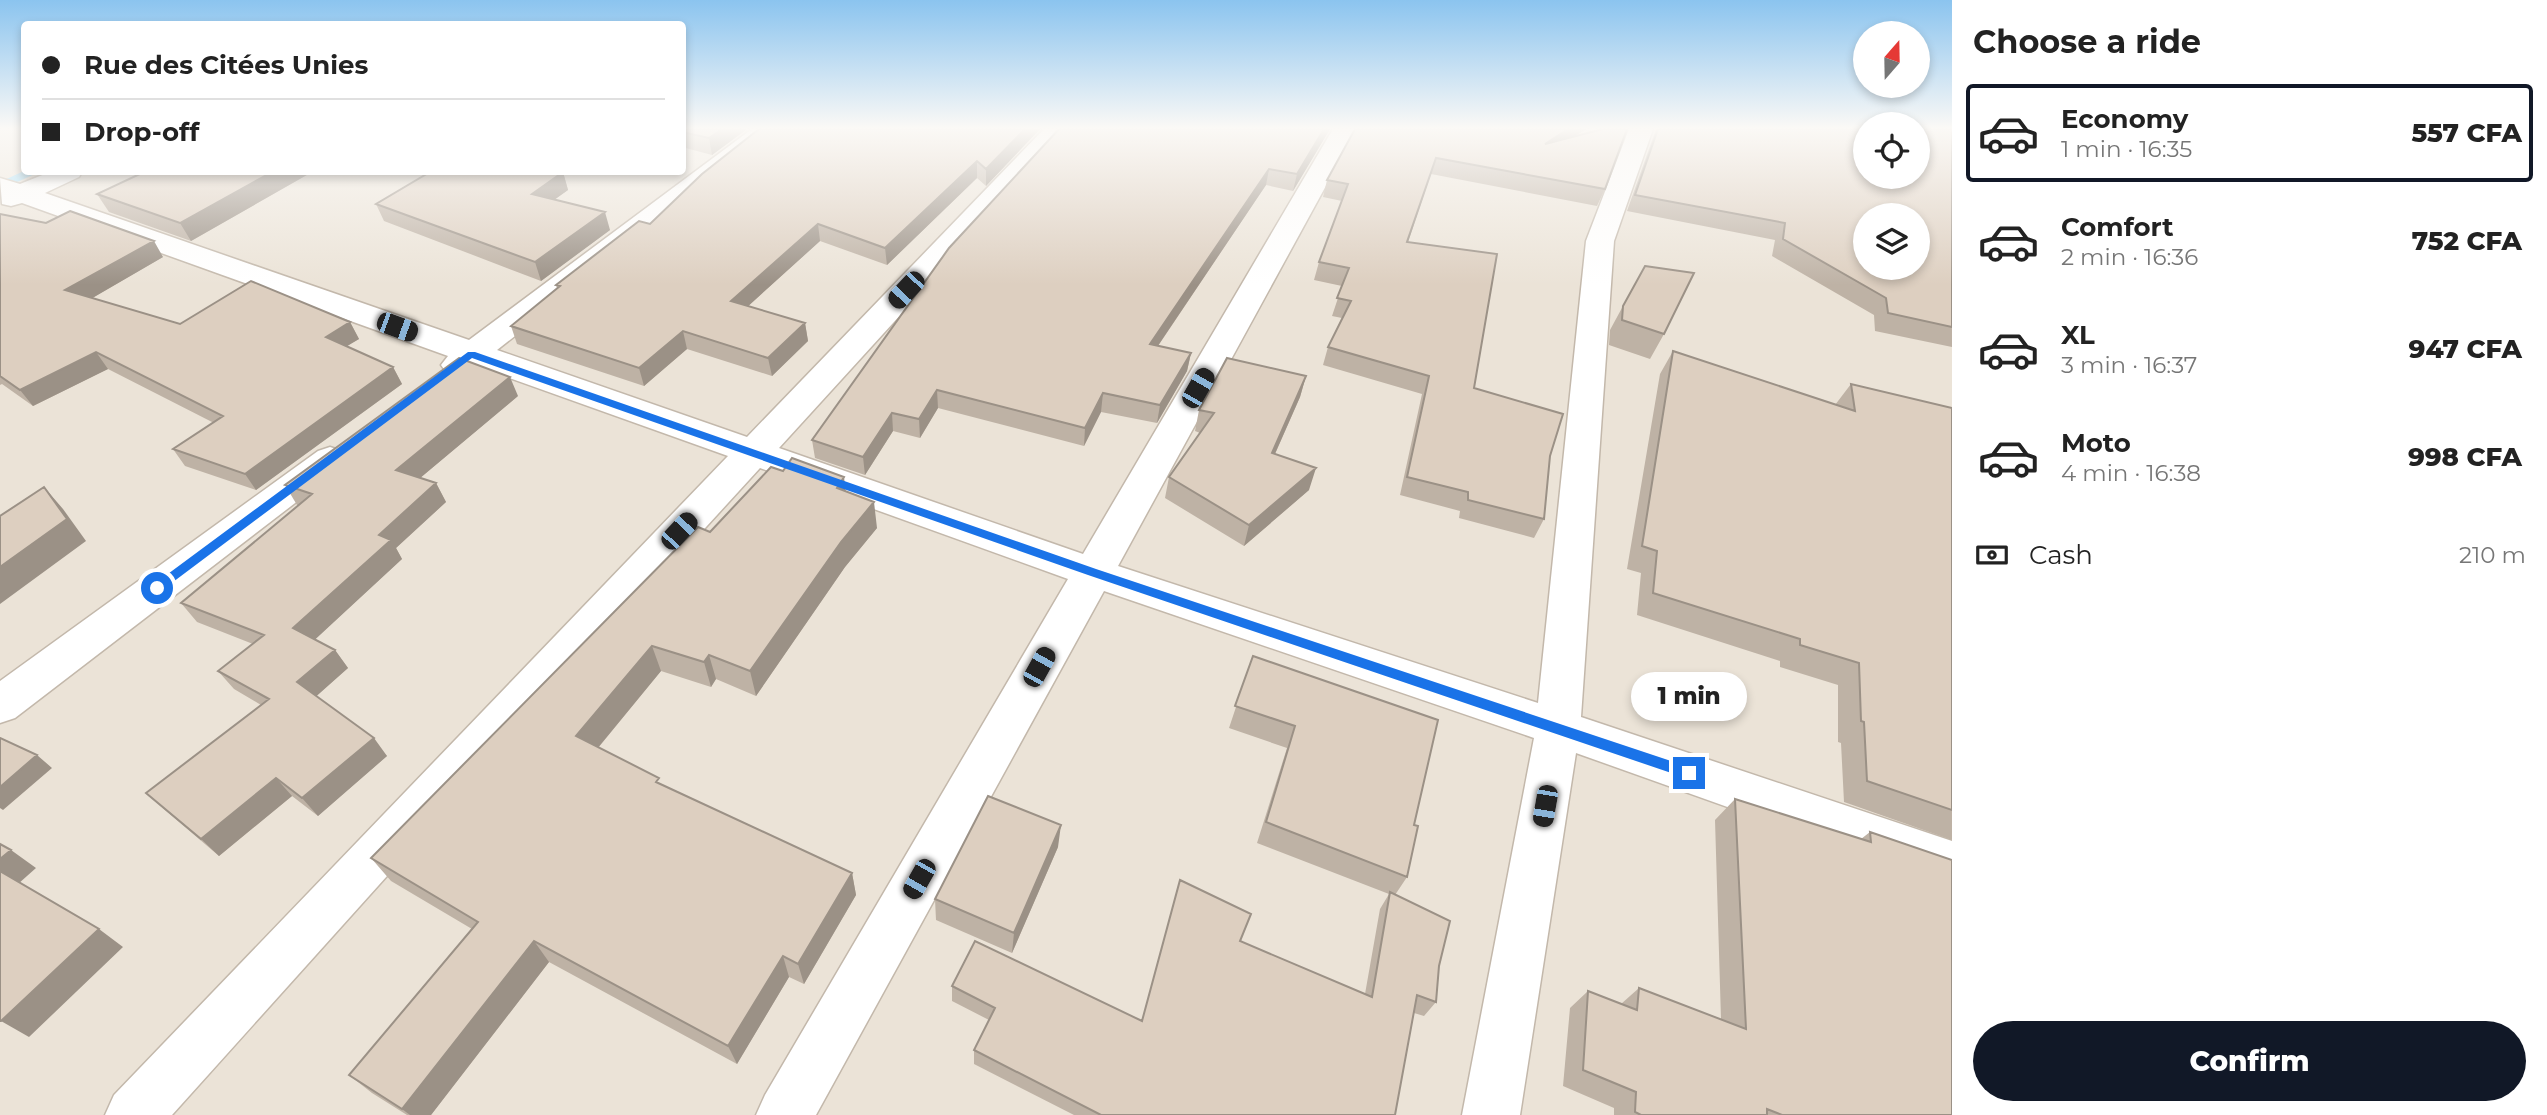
<!DOCTYPE html>
<html lang="en">
<head>
<meta charset="utf-8">
<style>
	:root { --surface:#fff; --page:#f2f2f2; --text:#222; --muted:#767676; --line:#e0e0e0; --accent:#111827 }
	body { margin:0; font-family:Montserrat,sans-serif; background:var(--page); color:var(--text); height:100vh; display:flex; flex-direction:column; font-size:26px; white-space:nowrap }
	* { box-sizing:border-box; margin:0 }
	p { font-size:23px; color:var(--muted) }
	.icon { flex:none; width:38px; height:38px; fill:none; stroke:currentColor; stroke-width:2; stroke-linecap:round; stroke-linejoin:round }
	.map { position:relative; flex:1; overflow:hidden }
	.sheet { display:flex; flex-direction:column; background:var(--surface); width:595px }
	.sheet>* { flex:none }
	.guide { position:absolute; left:21px; top:21px; width:665px; height:154px; border-radius:7px; box-shadow:0 4px 10px #0003; display:grid; align-content:center; height:154px; padding:0 21px; background:var(--surface) }
	.needle { width:46px; rotate:20deg }
	.tools { position:absolute; left:1853px; top:21px; display:grid; gap:14px }
	.tools a { display:grid; place-items:center; width:77px; height:77px; border-radius:50%; background:var(--surface); box-shadow:0 4px 10px #0003; font-size:35px }
	.end { position:absolute; width:32px; height:32px; margin:-16px; border:9px solid #1a73e8; background:#fff; box-shadow:0 0 0 4px #fff }
	.from { border-radius:50% }
	.bubble { position:absolute; height:49px; border-radius:24px; background:var(--surface); box-shadow:0 4px 10px #0003; font-size:23px; font-weight:800; line-height:49px; text-align:center }
	.car { position:absolute; width:21px; height:42px; margin:-21px -10px; border-radius:9px; box-shadow:0 0 5px 2px #0007; background:linear-gradient(#222 24%,#8ab4d8 0 40%,#222 0 76%,#8ab4d8 0 86%,#222 0) }
	.guide b { display:flex; align-items:center; gap:24px; height:66px; font-size:26px }
	.guide b+b { border-top:2px solid var(--line) }
	.guide i { width:18px; height:18px; background:var(--text) }
	ul { padding:0; list-style:none }
	li { display:flex; align-items:center; gap:21px; height:98px; margin:0 14px 10px; padding:0 7px; border:4px solid transparent; border-radius:7px }
	li div { flex:1 }
	li b { display:block; font-size:26px }
	li em { font-style:normal; font-weight:800 }
	li.selected { border-color:var(--accent) }
	li>.icon { width:63px; height:63px; stroke-width:1.5 }
	h2 { padding:0 21px; font-size:32px; line-height:84px }
	.pay { display:flex; align-items:center; gap:18px; height:77px; padding:0 21px; font-size:26px }
	.pay p { margin-inline-start:auto }
	.cta { display:flex; gap:14px; margin-top:auto; padding:14px 21px }
	.cta a { flex:1; height:80px; border-radius:42px; background:var(--accent); color:#fff; font-size:28px; font-weight:800; line-height:80px; text-align:center }
	main { display:flex; flex:1; min-height:0 }
	.map>svg:first-child { display:block }
</style>
</head>
<body>
<main>
<div class="map">
<svg width="1952" height="1115" viewBox="0 0 1952 1115">
	<rect width="100%" height="100%" fill="#f6f1ea"/>
	<path fill="#ebe3d7" fill-rule="evenodd" d="M 0,129 L 24,129 L 24,172 L 682,172 L 683,129 L 1865,129 L 1866,177 L 1918,177 L 1952,129 L 1952,1115 L 0,1115 ZM 1866,215 L 1918,215 L 1918,268 L 1866,268 Z"/>
	<g fill="none" stroke-linecap="round" stroke-linejoin="round">
		<path fill="#a0ddf9" fill-rule="evenodd" d="M 24,171 L 39,172 L 0,190 L 0,182 Z"/>
		<g stroke="#c3b8ab" stroke-width="3">
			<path id="minor" d="M 752,129 L 780,129 L 497,350 L 747,437 L 1044,129 L 1070,129 L 779,448 L 1083,554 L 1333,129 L 1357,129 L 1118,566 L 1538,703 L 1586,241 L 1629,129 L 1653,129 L 1614,241 L 1581,717 L 1952,841 L 1952,887 L 1576,753 L 1520,1115 L 1462,1115 L 1534,738 L 1104,591 L 816,1115 L 756,1115 L 765,1095 L 1068,579 L 760,468 L 396,866 L 172,1115 L 105,1115 L 114,1095 L 728,456 L 476,366 C 466,374 458,375 446,372 L 441,365 L 448,356 L 22,203 L 11,206 L 2,204 L 0,178 L 20,184 L 50,172 L 82,172 L 79,177 L 45,193 L 469,340 Z
				M 330,447 L 342,451 L 348,459 L 342,467 L 15,718 L 0,723 L 0,681 L 318,451 Z"/>
		</g>
		<use href="#minor" fill="#fff" fill-rule="evenodd"/>
	</g>
	<path fill="#beb2a5" d="M 682,129 L 747,129 L 712,155 L 682,147 Z
		M 759,129 L 1040,129 L 986,186 L 977,178 L 887,265 L 820,241 L 748,306 L 805,323 L 808,341 L 772,376 L 687,349 L 644,386 L 517,344 L 511,326 L 557,288 L 556,285 L 650,224 Z
		M 1059,129 L 1330,129 L 1293,191 L 1266,185 L 1158,346 L 1191,353 L 1187,371 L 1157,423 L 1101,412 L 1084,446 L 938,408 L 920,438 L 893,431 L 865,475 L 815,458 L 812,440 Z
		M 1355,129 L 1586,129 L 1575,136 L 1605,189 L 1597,206 L 1431,174 L 1408,242 L 1474,388 L 1550,456 L 1544,519 L 1534,538 L 1459,518 L 1460,511 L 1400,495 L 1422,394 L 1323,365 L 1328,347 L 1342,318 L 1332,316 L 1342,286 L 1314,280 L 1319,262 L 1342,201 L 1323,197 L 1327,180 Z
		M 1656,129 L 1952,129 L 1952,347 L 1875,331 L 1874,315 L 1772,256 L 1775,240 L 1627,211 Z
		M 312,172 L 191,241 L 109,212 L 97,194 Z
		M 563,172 L 568,190 L 554,200 L 610,230 L 541,281 L 384,221 L 376,204 Z
		M 0,214 L 163,257 L 92,298 L 180,324 L 350,322 L 359,339 L 346,346 L 393,367 L 402,384 L 256,490 L 185,466 L 173,449 L 214,423 L 108,369 L 33,406 L 2,384 L 0,385 Z
		M 1623,306 L 1664,334 L 1650,359 L 1609,345 L 1610,330 Z
		M 1673,351 L 1835,405 L 1851,384 L 1952,408 L 1952,840 L 1844,802 L 1841,743 L 1838,742 L 1838,685 L 1780,667 L 1780,661 L 1637,615 L 1641,573 L 1627,569 L 1660,374 Z
		M 1306,376 L 1300,397 L 1275,454 L 1309,490 L 1244,546 L 1165,498 L 1169,477 L 1200,433 L 1195,431 L 1199,410 Z
		M 518,396 L 420,478 L 436,483 L 446,502 L 396,548 L 402,559 L 315,639 L 335,650 L 348,668 L 316,696 L 387,756 L 318,816 L 292,796 L 219,856 L 165,810 L 146,793 L 261,705 L 234,689 L 218,671 L 253,644 L 197,622 L 181,603 L 299,505 L 297,505 L 285,485 Z
		M 783,471 L 846,492 L 877,528 L 845,567 L 756,696 L 716,679 L 711,687 L 661,671 L 598,748 L 661,784 L 852,873 L 856,895 L 804,984 L 789,977 L 737,1064 L 549,962 L 431,1115 L 407,1115 L 372,1093 L 349,1075 L 472,929 L 391,881 L 371,858 L 710,532 Z
		M 1253,656 L 1414,825 L 1407,877 L 1395,895 L 1439,966 L 1436,1002 L 1424,1016 L 1414,1013 L 1395,1115 L 1074,1115 L 974,1064 L 974,1050 L 989,1020 L 952,1001 L 952,986 L 1141,1020 L 1240,941 L 1365,994 L 1380,909 L 1389,894 L 1257,843 L 1287,748 L 1229,728 Z
		M 1735,799 L 1861,839 L 1870,832 L 1952,1115 L 1614,1115 L 1614,1108 L 1563,1086 L 1570,1008 L 1588,991 L 1621,1004 L 1639,988 L 1721,1019 L 1715,820 Z
		M 1058,847 L 1012,953 L 936,920 L 935,899 Z"/>
	<path fill="#9b9186" d="M 722,129 L 747,129 L 712,155 L 709,138 Z
		M 1025,129 L 1040,129 L 986,186 L 986,169 Z
		M 1324,129 L 1330,129 L 1293,191 L 1297,174 Z
		M 1568,129 L 1586,129 L 1538,160 L 1545,144 Z
		M 977,161 L 977,178 L 887,265 L 885,248 Z
		M 1269,169 L 1266,185 L 1147,362 L 1150,344 Z
		M 272,172 L 312,172 L 191,241 L 180,223 Z
		M 563,172 L 568,190 L 537,212 L 532,194 Z
		M 605,212 L 610,230 L 541,281 L 535,262 Z
		M 818,224 L 820,241 L 734,319 L 731,301 Z
		M 154,241 L 163,257 L 77,307 L 65,290 Z
		M 350,322 L 359,339 L 334,354 L 326,337 Z
		M 805,323 L 808,341 L 772,376 L 768,358 Z
		M 683,331 L 687,349 L 644,386 L 639,368 Z
		M 96,352 L 108,369 L 33,406 L 20,390 Z
		M 1191,353 L 1187,371 L 1157,423 L 1160,405 Z
		M 393,367 L 402,384 L 256,490 L 245,474 Z
		M 1306,376 L 1300,397 L 1266,474 L 1272,453 Z
		M 510,377 L 518,396 L 407,489 L 396,470 Z
		M 937,390 L 938,408 L 920,438 L 919,419 Z
		M 1103,393 L 1101,412 L 1084,446 L 1085,428 Z
		M 892,413 L 893,431 L 865,475 L 863,457 Z
		M 1316,468 L 1309,490 L 1244,546 L 1249,525 Z
		M 844,477 L 847,502 L 837,488 Z
		M 436,483 L 446,502 L 396,548 L 402,559 L 307,647 L 293,628 L 379,535 Z
		M 44,487 L 63,509 L 86,541 L 0,604 L 0,567 Z
		M 874,502 L 877,528 L 845,567 L 756,696 L 750,671 L 841,542 Z
		M 652,646 L 661,671 L 587,761 L 576,736 Z
		M 335,650 L 348,668 L 311,701 L 297,682 Z
		M 709,655 L 716,679 L 711,687 L 704,662 Z
		M 374,738 L 387,756 L 318,816 L 302,798 Z
		M 37,755 L 52,768 L 3,810 L 0,808 L 0,787 Z
		M 276,778 L 292,796 L 219,856 L 201,839 Z
		M 1061,825 L 1058,847 L 1012,953 L 1014,933 Z
		M 11,850 L 36,868 L 18,884 L 0,871 L 0,859 Z
		M 852,873 L 856,895 L 804,984 L 798,964 Z
		M 99,929 L 123,947 L 29,1037 L 1,1021 Z
		M 534,941 L 549,962 L 431,1115 L 410,1115 L 402,1109 Z
		M 783,956 L 789,977 L 737,1064 L 728,1046 Z"/>
	<path fill="#ddcfc0" stroke="#9b9186" stroke-width="2" fill-rule="evenodd" d="M 682,129 L 722,129 L 709,138 L 682,132 Z
		M 759,129 L 1025,129 L 986,169 L 977,161 L 885,248 L 818,224 L 731,301 L 805,323 L 768,358 L 683,331 L 639,368 L 511,326 L 560,286 L 556,285 L 639,221 L 650,224 L 702,174 Z
		M 1059,129 L 1324,129 L 1297,174 L 1269,169 L 1150,344 L 1191,353 L 1160,405 L 1103,393 L 1085,428 L 937,390 L 919,419 L 892,413 L 863,457 L 812,440 L 949,248 Z
		M 1355,129 L 1568,129 L 1545,144 L 1603,129 L 1627,129 L 1605,189 L 1436,158 L 1407,242 L 1497,254 L 1474,388 L 1563,414 L 1550,456 L 1544,519 L 1468,500 L 1468,492 L 1407,477 L 1429,376 L 1328,347 L 1351,301 L 1337,298 L 1349,268 L 1319,262 L 1348,184 L 1327,180 Z
		M 1658,129 L 1866,129 L 1866,177 L 1918,177 L 1918,129 L 1952,129 L 1952,327 L 1888,313 L 1886,298 L 1783,239 L 1785,223 L 1635,195 ZM 1866,215 L 1918,215 L 1918,268 L 1866,268 Z
		M 144,172 L 272,172 L 180,223 L 97,194 Z
		M 430,172 L 563,172 L 532,194 L 605,212 L 535,262 L 376,204 Z
		M 70,211 L 154,241 L 65,290 L 180,324 L 251,281 L 350,322 L 326,337 L 393,367 L 245,474 L 173,449 L 223,416 L 96,352 L 20,390 L 0,376 L 0,214 L 46,223 Z
		M 1645,266 L 1694,273 L 1664,334 L 1622,320 L 1623,306 Z
		M 1673,351 L 1855,411 L 1851,384 L 1952,408 L 1952,810 L 1867,781 L 1864,722 L 1861,721 L 1859,663 L 1800,645 L 1800,639 L 1653,593 L 1657,551 L 1642,546 Z
		M 459,358 L 510,377 L 396,470 L 436,483 L 379,535 L 391,540 L 293,628 L 335,650 L 297,682 L 374,738 L 302,798 L 276,778 L 201,839 L 146,793 L 269,699 L 218,671 L 264,635 L 181,603 L 312,494 L 285,485 Z
		M 1227,358 L 1306,376 L 1272,453 L 1316,468 L 1249,525 L 1169,477 L 1214,413 L 1199,410 Z
		M 792,458 L 844,477 L 837,488 L 874,502 L 841,542 L 750,671 L 709,655 L 704,662 L 652,646 L 576,736 L 659,778 L 656,782 L 852,873 L 798,964 L 783,956 L 728,1046 L 534,941 L 402,1109 L 349,1075 L 478,922 L 371,858 L 698,527 L 710,532 L 771,467 L 783,471 Z
		M 44,487 L 67,519 L 0,567 L 0,516 Z
		M 1253,656 L 1438,720 L 1414,825 L 1418,826 L 1407,877 L 1266,822 L 1295,726 L 1235,706 Z
		M 0,738 L 37,755 L 0,787 Z
		M 988,796 L 1061,825 L 1014,933 L 935,899 Z
		M 1735,799 L 1871,842 L 1870,832 L 1952,860 L 1952,1115 L 1782,1115 L 1767,1109 L 1767,1115 L 1641,1115 L 1635,1112 L 1636,1092 L 1583,1070 L 1588,991 L 1637,1010 L 1639,988 L 1746,1029 Z
		M 0,844 L 11,850 L 0,859 Z
		M 0,871 L 99,929 L 1,1021 L 0,1021 Z
		M 1180,880 L 1251,914 L 1240,941 L 1372,997 L 1390,892 L 1450,921 L 1439,966 L 1436,1002 L 1417,995 L 1395,1115 L 1101,1115 L 974,1050 L 995,1008 L 952,986 L 975,941 L 1142,1021 Z"/>
	<linearGradient id="sky" x2="0" y2="1"><stop stop-color="#8bc4ef"/><stop offset="0.45" stop-color="#fbf9f6"/><stop offset="1" stop-color="#fbf9f6" stop-opacity="0"/></linearGradient>
	<rect width="1952" height="285" fill="url(#sky)"/>
	<path fill="#1a73e8" d="M 468,352 L 475,352 L 1096,569 L 1689,767 L 1696,773 L 1689,779 L 1088,575 L 472,358 L 161,591 L 153,591 L 153,585 Z"/>
</svg>
<div class="tools">
<a><svg class="needle" viewBox="-14 -14 28 28"><path d="M0-13l5 13h-10z" fill="#e53935"/><path d="M0 13l5-13h-10z" fill="#767676"/></svg></a>
<a><svg class="icon" aria-label="locate" viewBox="0 0 24 24"><circle cx="12" cy="12" r="6"/><path d="M12 2v4M12 18v4M2 12h4M18 12h4"/></svg></a>
<a><svg class="icon" aria-label="layers" viewBox="0 0 24 24"><path d="M12 4l9 5-9 5-9-5zM3 14l9 5 9-5"/></svg></a>
</div>
<i class="end from" style="left:157px;top:588px"></i>
<i class="end" style="left:1689px;top:773px"></i>
<div class="bubble" style="left:1631px;top:672px;width:116px">1 min</div>
<i class="car" style="left:906px;top:290px;rotate:223deg"></i>
<i class="car" style="left:397px;top:327px;rotate:110deg"></i>
<i class="car" style="left:1198px;top:388px;rotate:30deg"></i>
<i class="car" style="left:679px;top:531px;rotate:43deg"></i>
<i class="car" style="left:1039px;top:667px;rotate:29deg"></i>
<i class="car" style="left:1545px;top:806px;rotate:190deg"></i>
<i class="car" style="left:919px;top:879px;rotate:210deg"></i>
<div class="guide">
<b><i class="from"></i>Rue des Citées Unies</b>
<b><i></i>Drop-off</b>
</div>
</div>
<section class="sheet">
<h2>Choose a ride</h2>
<ul>
<li class="selected"><svg class="icon" aria-label="car" viewBox="0 0 24 24"><path d="M5 17H2v-5l4-1 3-4h7l3 4 3 1v5h-3M9 17h6M6 11h13"/><circle cx="7" cy="17" r="2"/><circle cx="17" cy="17" r="2"/></svg><div><b>Economy</b><p>1 min · 16:35</p></div><em>557 CFA</em></li>
<li><svg class="icon" aria-label="car" viewBox="0 0 24 24"><path d="M5 17H2v-5l4-1 3-4h7l3 4 3 1v5h-3M9 17h6M6 11h13"/><circle cx="7" cy="17" r="2"/><circle cx="17" cy="17" r="2"/></svg><div><b>Comfort</b><p>2 min · 16:36</p></div><em>752 CFA</em></li>
<li><svg class="icon" aria-label="car" viewBox="0 0 24 24"><path d="M5 17H2v-5l4-1 3-4h7l3 4 3 1v5h-3M9 17h6M6 11h13"/><circle cx="7" cy="17" r="2"/><circle cx="17" cy="17" r="2"/></svg><div><b>XL</b><p>3 min · 16:37</p></div><em>947 CFA</em></li>
<li><svg class="icon" aria-label="car" viewBox="0 0 24 24"><path d="M5 17H2v-5l4-1 3-4h7l3 4 3 1v5h-3M9 17h6M6 11h13"/><circle cx="7" cy="17" r="2"/><circle cx="17" cy="17" r="2"/></svg><div><b>Moto</b><p>4 min · 16:38</p></div><em>998 CFA</em></li>
</ul>
<div class="pay"><svg class="icon" aria-label="cash" viewBox="0 0 24 24"><path d="M3 7h18v10H3z"/><circle cx="12" cy="12" r="2"/></svg>Cash<p>210 m</p></div>
<div class="cta"><a>Confirm</a></div>
</section>
</main>
</body>
</html>
